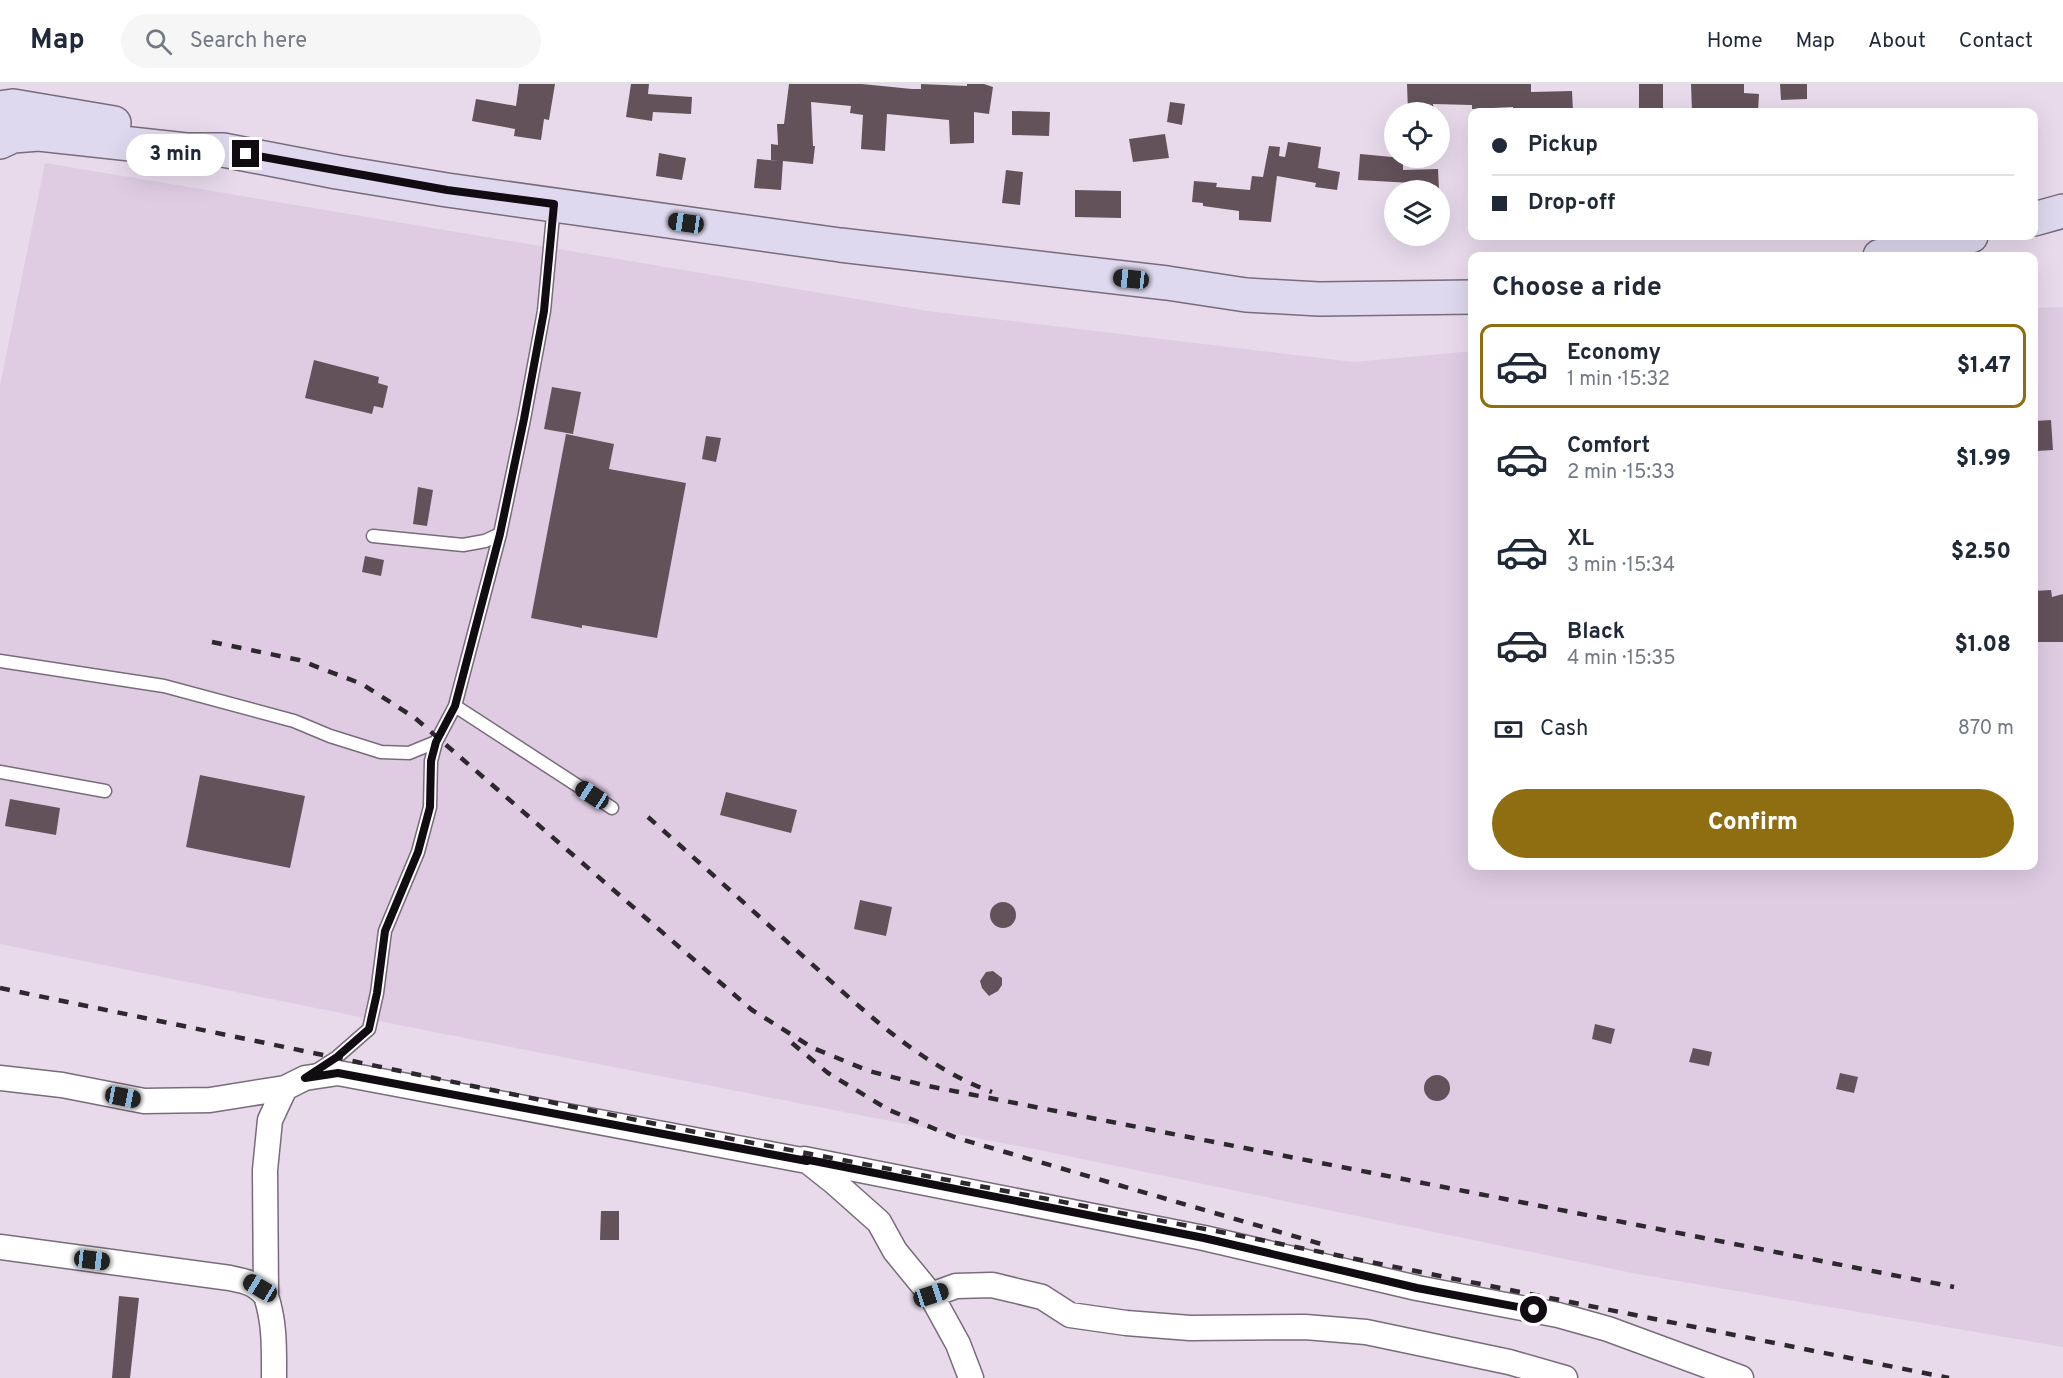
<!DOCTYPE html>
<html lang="en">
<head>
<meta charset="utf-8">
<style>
	:root { --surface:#fff; --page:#f6f6f7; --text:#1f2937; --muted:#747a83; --line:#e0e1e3; --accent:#8e6e11 }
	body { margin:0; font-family:Overpass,sans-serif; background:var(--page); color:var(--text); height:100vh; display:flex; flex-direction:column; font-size:22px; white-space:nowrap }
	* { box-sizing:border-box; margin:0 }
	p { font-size:20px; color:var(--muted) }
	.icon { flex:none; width:33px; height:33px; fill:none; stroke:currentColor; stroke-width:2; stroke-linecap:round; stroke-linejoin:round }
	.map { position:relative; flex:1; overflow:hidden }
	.panel { position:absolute; left:1468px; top:168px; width:570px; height:618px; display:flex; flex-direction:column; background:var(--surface); border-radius:12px; box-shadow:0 6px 24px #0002 }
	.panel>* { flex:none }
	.guide { position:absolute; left:1468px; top:24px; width:570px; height:132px; border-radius:12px; box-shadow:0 6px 24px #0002; display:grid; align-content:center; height:132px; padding:0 24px; background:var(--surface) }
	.fabs { position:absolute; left:1384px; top:18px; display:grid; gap:12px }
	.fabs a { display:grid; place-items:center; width:66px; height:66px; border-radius:50%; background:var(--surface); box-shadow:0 6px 24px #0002; font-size:30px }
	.end { position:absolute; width:27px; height:27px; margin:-14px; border:8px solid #110c12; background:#fff; box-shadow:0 0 0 3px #fff }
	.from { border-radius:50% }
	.bubble { position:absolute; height:42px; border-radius:21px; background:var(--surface); box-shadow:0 6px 24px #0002; font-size:20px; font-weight:800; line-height:42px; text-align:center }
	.car { position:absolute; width:18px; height:36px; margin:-18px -9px; border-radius:8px; box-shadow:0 0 4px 2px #0007; background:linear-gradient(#222 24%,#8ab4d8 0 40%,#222 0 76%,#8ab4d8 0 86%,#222 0) }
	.guide b { display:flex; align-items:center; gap:21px; height:57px; font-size:22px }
	.guide b+b { border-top:2px solid var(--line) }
	.guide i { width:15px; height:15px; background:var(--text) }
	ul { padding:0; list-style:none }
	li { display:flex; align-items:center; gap:18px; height:84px; margin:0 12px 9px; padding:0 12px; border:3px solid transparent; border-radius:12px }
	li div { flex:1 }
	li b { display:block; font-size:22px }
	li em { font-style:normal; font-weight:800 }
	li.selected { border-color:var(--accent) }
	li>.icon { width:54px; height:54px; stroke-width:1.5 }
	h2 { padding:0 24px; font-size:27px; line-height:72px }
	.pay { display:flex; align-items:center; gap:15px; height:66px; padding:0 24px; font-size:22px }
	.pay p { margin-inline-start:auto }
	.cta { display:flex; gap:12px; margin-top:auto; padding:12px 24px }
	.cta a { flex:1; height:69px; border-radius:36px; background:var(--accent); color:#fff; font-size:24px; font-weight:800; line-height:69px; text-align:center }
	header { display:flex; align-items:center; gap:36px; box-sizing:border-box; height:84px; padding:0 30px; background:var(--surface); border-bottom:2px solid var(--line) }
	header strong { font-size:28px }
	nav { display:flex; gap:33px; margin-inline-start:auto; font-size:21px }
	.search { width:420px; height:54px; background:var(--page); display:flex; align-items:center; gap:15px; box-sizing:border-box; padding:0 21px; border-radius:33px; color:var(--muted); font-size:22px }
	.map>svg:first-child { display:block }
</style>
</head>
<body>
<header>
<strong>Map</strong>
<div class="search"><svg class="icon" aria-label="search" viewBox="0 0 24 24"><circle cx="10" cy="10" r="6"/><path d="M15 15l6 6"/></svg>Search here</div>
<nav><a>Home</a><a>Map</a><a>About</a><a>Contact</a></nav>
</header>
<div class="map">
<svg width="2063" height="1294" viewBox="0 0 2063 1294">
	<rect width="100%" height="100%" fill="#e8daeb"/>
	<path fill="#dfcce3" d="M 45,79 L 928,227 L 1354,278 L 1473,267 L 1473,782 L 2034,782 L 2034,224 L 2063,223 L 2063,1263 L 1637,1190 L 1034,1065 L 429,947 L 0,860 L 0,302 Z"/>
	<path fill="#64525b" d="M 519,0 L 555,0 L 549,36 L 544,35 L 541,56 L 514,52 L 515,45 L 472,37 L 476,15 L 516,22 Z
		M 631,0 L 649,0 L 648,10 L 692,13 L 691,30 L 653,28 L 652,37 L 626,33 Z
		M 789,0 L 862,0 L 912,5 L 921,5 L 921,0 L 967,2 L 967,0 L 984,0 L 993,3 L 989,30 L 974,28 L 974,59 L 950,60 L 949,36 L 887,30 L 885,67 L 861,65 L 863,31 L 850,29 L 851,22 L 811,18 L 813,62 L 815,62 L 813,80 L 783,77 L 781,106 L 754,104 L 757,75 L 781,77 L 771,76 L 771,60 L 778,61 L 777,40 L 784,40 Z
		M 1407,0 L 1531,0 L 1531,8 L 1572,7 L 1573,28 L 1513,28 L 1513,23 L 1472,25 L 1472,21 L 1433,20 L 1434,28 L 1408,28 Z
		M 1639,0 L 1663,0 L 1663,24 L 1639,24 Z
		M 1691,0 L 1744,0 L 1744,9 L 1759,10 L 1758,28 L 1692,28 Z
		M 1780,0 L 1807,0 L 1807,15 L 1781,16 Z
		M 1170,18 L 1185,20 L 1182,41 L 1167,38 Z
		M 1012,27 L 1050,28 L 1049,52 L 1012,51 Z
		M 1165,50 L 1169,74 L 1133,78 L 1129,55 Z
		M 1288,58 L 1321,63 L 1318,84 L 1340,88 L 1337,106 L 1315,103 L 1316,99 L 1277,92 L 1271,138 L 1239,136 L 1239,127 L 1203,122 L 1203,119 L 1192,118 L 1194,97 L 1217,99 L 1216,103 L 1250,106 L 1252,92 L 1263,93 L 1269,62 L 1280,63 L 1279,72 L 1285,73 Z
		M 659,69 L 686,74 L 682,96 L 656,92 Z
		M 1360,70 L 1403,74 L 1403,86 L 1438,85 L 1439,106 L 1413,106 L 1412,99 L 1358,96 Z
		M 1006,86 L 1023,88 L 1020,121 L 1002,119 Z
		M 1075,106 L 1121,107 L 1121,134 L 1075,133 Z
		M 314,276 L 379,293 L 378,299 L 388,302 L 383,324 L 374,322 L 372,330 L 305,314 Z
		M 552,303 L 581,308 L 573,350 L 544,345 Z
		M 2051,336 L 2053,366 L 2037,367 L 2035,337 Z
		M 566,350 L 614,360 L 609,385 L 686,399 L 657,554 L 582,541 L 582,544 L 531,534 Z
		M 706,352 L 721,354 L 716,378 L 702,375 Z
		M 418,403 L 433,406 L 427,442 L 413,440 Z
		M 365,472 L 384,476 L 381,492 L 362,488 Z
		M 2051,506 L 2052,513 L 2063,510 L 2063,558 L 2034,558 L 2034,507 Z
		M 200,691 L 305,712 L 290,784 L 186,763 Z
		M 726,708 L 797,726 L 791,749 L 720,731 Z
		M 10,715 L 60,724 L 56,751 L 5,742 Z
		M 860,816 L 892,823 L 886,852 L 854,845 Z
		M990 831a13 13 0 1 1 26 0a13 13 0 1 1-26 0Z
		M 993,887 L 1002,894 L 1002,901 L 998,907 L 989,912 L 982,904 L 980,897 L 986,888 Z
		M 1595,940 L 1615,945 L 1611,960 L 1592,955 Z
		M 1693,964 L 1712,968 L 1709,982 L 1689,978 Z
		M 1840,989 L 1858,993 L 1854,1009 L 1836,1005 Z
		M1424 1004a13 13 0 1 1 26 0a13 13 0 1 1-26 0Z
		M 601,1127 L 619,1127 L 619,1156 L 600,1156 Z
		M 119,1212 L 139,1214 L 130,1294 L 112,1294 Z"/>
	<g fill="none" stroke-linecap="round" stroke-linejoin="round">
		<g stroke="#786c7b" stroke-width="15">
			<path id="service" d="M 373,452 L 463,461 L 485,457 L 500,450
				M 0,577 L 164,602 L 294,637 L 330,652 L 381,668 L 409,669 L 436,658
				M 455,622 L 612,724
				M 0,688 L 105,707
				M 317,986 L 337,973 L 369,945 L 377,909 L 385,847 L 418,768 L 430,723 L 431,677 L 436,658 L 455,622 L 500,450 L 524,335 L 544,227 L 554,121"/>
		</g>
		<g stroke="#786c7b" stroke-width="27">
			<path id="minor" d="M 0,994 L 62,1001 L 144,1017 L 210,1016 L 285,1004 L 305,994 L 338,989 L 807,1077
				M 804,1075 L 1204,1154 L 1417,1204 L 1558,1231 L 1608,1245 L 1741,1294
				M 810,1079 L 834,1098 L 879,1138 L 895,1167 L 931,1211 L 958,1260 L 971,1294
				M 0,1163 L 230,1194 C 245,1197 256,1199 266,1212
				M 931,1211 L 956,1202 L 992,1201 L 1042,1213 L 1070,1231 L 1126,1239 L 1190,1244 L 1305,1243 L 1366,1248 L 1509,1278 L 1565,1294
				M 274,1294 C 274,1266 275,1239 266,1212 L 265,1086 L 270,1036 L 285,1004"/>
		</g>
		<g stroke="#786c7b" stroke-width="36">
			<path id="secondary" d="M 0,24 L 13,22 L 114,39
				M 0,58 L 13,52 L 39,50 L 186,66 L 223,66 L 337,88 L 447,106 L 840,161 L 1167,199 L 1246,211 L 1319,215 L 1473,213
				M 2034,135 L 2063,127
				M 1880,172 L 1971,152"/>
		</g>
		<use href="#service" stroke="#fff" stroke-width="12"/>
		<use href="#minor" stroke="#fff" stroke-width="24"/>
		<use href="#secondary" stroke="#dfd9ef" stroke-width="33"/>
		<path stroke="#2d272e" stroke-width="4.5" stroke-dasharray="10 10" stroke-linecap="butt" d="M 212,558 L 299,576 L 362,600 L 415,634 L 752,926 L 813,964 L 869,987 L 923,1001 L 1954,1203
			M 648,733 C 700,779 752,826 804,873 C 860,923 920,982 992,1008
			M 0,904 L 685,1046 L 1226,1149 L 1949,1294
			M 792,959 L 828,989 L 889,1026 L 957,1054 L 1328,1162"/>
	</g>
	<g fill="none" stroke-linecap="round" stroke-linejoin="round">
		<path stroke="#110c12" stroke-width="8" d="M 246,70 L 447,106 L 554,120 L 544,227 L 524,335 L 500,450 L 455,622 L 436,658 L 431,677 L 430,723 L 418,768 L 385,847 L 377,909 L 369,945 L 337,973 L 305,994 L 338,989 L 807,1077 L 804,1075 L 1204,1154 L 1417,1204 L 1534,1226"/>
	</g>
</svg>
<div class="fabs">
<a><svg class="icon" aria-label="locate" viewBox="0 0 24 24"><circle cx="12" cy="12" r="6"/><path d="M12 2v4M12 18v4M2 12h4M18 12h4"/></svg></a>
<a><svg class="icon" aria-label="layers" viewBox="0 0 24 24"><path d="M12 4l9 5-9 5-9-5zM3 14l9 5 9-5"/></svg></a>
</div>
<i class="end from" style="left:1534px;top:1226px"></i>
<i class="end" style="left:246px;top:70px"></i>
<div class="bubble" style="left:126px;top:50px;width:99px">3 min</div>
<i class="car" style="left:686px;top:139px;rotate:278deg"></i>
<i class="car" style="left:1131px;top:195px;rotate:276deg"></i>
<i class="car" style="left:592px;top:711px;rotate:303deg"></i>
<i class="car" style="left:123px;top:1013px;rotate:101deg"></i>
<i class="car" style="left:92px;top:1176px;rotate:97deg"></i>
<i class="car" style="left:260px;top:1204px;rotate:301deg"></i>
<i class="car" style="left:931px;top:1211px;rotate:72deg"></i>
<div class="guide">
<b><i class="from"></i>Pickup</b>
<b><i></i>Drop-off</b>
</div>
<section class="panel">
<h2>Choose a ride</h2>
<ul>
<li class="selected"><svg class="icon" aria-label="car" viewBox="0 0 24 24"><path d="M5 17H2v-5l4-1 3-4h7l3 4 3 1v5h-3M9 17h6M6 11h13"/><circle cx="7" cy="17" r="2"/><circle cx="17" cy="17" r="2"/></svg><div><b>Economy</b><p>1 min · 15:32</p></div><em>$1.47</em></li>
<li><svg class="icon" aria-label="car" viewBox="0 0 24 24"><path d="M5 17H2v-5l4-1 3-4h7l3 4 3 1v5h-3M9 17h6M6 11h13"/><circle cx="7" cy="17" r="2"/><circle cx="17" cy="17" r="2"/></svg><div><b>Comfort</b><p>2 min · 15:33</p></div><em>$1.99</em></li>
<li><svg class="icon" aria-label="car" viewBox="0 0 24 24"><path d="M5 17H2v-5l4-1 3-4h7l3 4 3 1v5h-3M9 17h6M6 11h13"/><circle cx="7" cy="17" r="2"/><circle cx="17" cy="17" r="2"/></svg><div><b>XL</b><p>3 min · 15:34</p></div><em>$2.50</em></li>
<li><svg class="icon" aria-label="car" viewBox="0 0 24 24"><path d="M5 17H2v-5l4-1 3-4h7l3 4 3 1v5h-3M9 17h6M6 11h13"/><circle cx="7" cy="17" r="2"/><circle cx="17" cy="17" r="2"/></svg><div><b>Black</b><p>4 min · 15:35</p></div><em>$1.08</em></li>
</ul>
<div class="pay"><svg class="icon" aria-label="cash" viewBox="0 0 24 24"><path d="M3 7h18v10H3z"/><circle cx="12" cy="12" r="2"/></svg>Cash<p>870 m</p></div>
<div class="cta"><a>Confirm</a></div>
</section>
</div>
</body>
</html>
